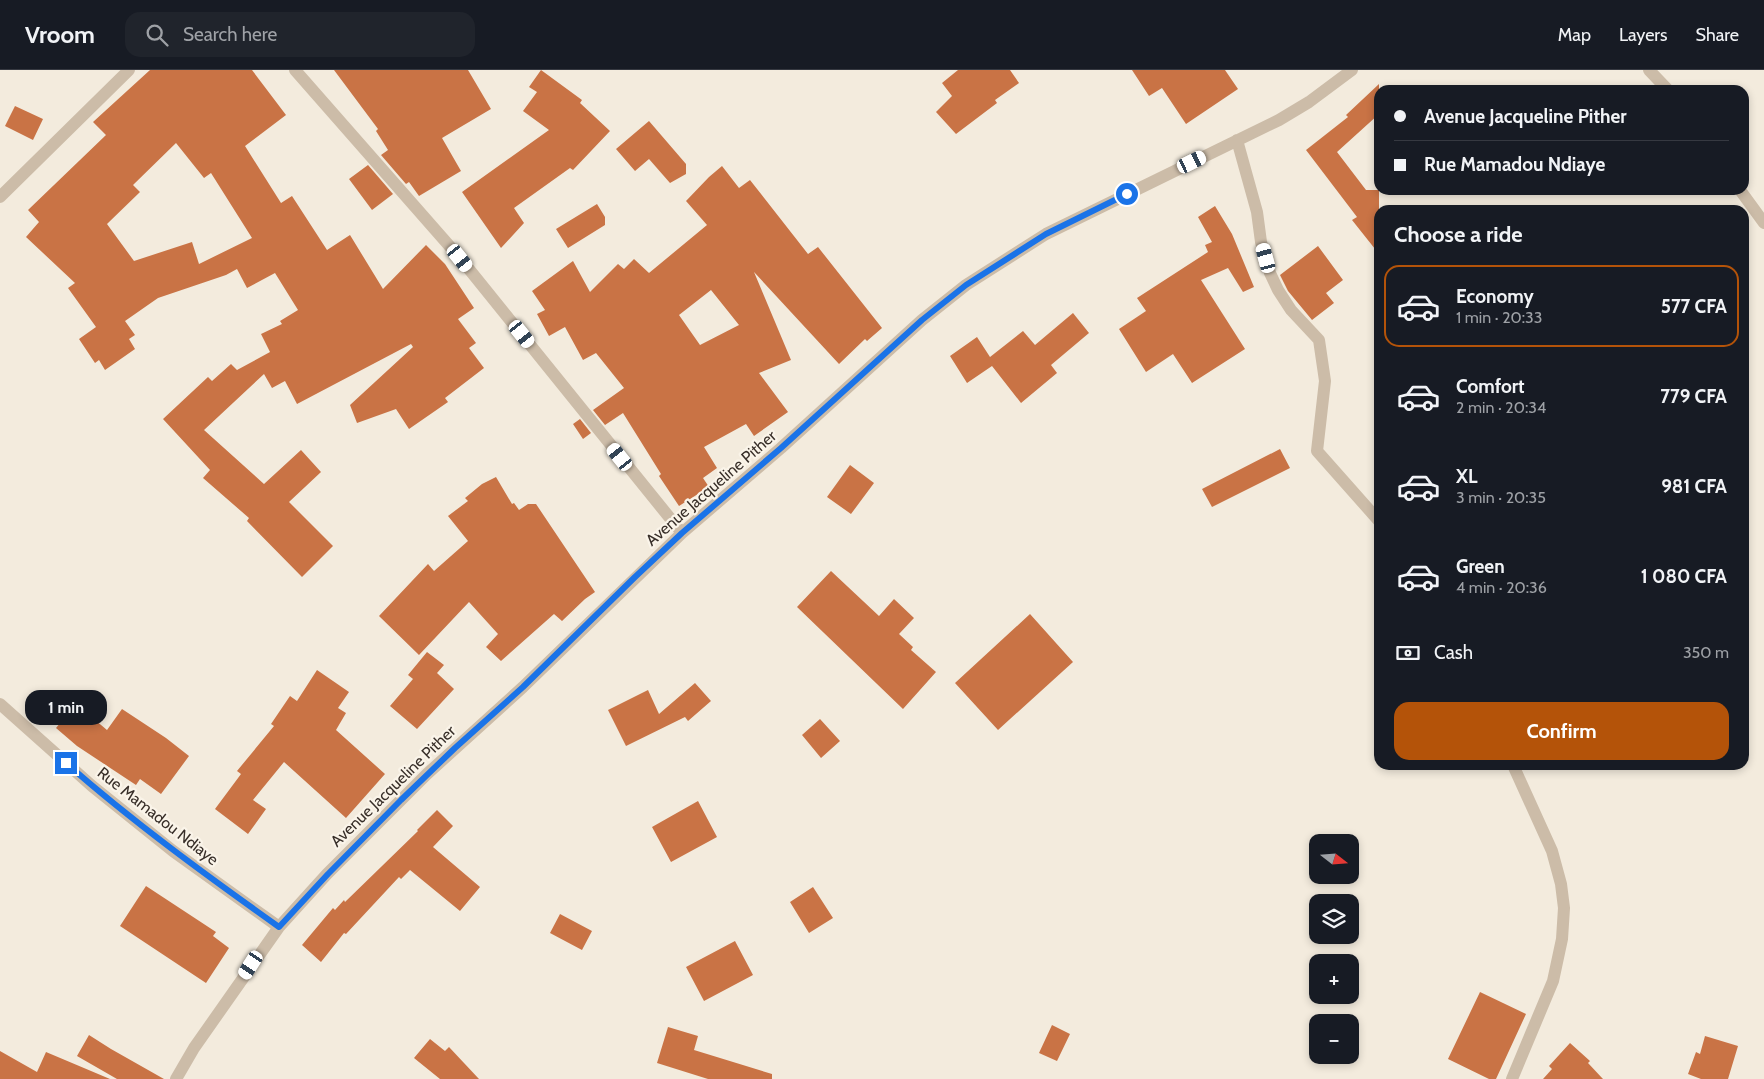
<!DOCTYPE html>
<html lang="en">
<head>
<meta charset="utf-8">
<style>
	:root { --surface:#171b24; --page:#20242c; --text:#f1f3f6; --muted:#9ea1a6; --line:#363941; --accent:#b45309 }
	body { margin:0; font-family:Cabin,sans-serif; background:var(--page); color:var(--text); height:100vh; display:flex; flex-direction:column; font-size:19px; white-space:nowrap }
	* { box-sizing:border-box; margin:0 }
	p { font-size:16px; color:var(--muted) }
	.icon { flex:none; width:28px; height:28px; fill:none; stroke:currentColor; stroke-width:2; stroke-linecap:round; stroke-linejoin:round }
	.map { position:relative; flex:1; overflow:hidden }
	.side { position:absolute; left:1374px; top:135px; width:375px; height:565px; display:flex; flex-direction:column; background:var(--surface); border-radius:15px; box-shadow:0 2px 8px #0003 }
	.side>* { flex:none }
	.guide { position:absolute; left:1374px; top:15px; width:375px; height:110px; border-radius:15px; box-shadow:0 2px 8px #0003; display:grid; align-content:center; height:110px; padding:0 20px; background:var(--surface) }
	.needle { width:32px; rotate:107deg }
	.tools { position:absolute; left:1309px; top:764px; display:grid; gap:10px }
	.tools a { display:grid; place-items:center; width:50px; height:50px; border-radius:10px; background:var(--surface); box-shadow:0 2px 8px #0003; font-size:25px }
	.end { position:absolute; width:22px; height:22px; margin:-11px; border:6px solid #1a73e8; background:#fff; box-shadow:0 0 0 2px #fff }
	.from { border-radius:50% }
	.bubble { position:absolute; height:35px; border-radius:15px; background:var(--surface); box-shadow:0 2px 8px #0003; font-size:16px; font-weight:700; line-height:35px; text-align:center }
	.car { position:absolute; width:15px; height:30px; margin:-15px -8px; border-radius:6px; box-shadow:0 0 4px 1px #0007; background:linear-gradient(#fff 24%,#345 0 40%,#fff 0 76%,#345 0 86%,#fff 0) }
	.guide b { display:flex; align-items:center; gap:18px; height:48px; font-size:19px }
	.guide b+b { border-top:1px solid var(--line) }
	.guide i { width:12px; height:12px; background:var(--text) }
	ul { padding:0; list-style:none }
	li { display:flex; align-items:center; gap:15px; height:82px; margin:0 10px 8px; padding:0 10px; border:2px solid transparent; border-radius:15px }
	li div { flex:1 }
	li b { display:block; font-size:19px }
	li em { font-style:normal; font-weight:700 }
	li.on { border-color:var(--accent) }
	li>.icon { width:45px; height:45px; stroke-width:1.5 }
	h2 { padding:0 20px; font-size:22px; line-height:60px }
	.pay { display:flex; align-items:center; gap:12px; height:55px; padding:0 20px; font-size:19px }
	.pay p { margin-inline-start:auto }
	.cta { display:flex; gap:10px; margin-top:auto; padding:10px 20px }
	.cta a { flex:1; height:58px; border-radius:15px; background:var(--accent); color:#fff; font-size:20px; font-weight:700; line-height:58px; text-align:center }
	header { display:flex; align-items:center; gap:30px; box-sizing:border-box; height:70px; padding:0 25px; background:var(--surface); border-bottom:1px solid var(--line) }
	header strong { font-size:24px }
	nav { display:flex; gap:28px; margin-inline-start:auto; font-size:18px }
	.search { width:350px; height:45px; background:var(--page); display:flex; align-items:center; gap:12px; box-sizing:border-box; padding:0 18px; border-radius:15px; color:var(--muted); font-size:19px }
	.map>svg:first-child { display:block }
</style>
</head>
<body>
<header>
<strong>Vroom</strong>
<div class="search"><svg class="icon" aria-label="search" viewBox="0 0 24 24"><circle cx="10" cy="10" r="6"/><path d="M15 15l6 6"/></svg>Search here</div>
<nav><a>Map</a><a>Layers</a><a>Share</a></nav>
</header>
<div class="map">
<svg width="1764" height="1009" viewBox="0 0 1764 1009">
	<rect width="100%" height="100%" fill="#f3ebdd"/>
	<path fill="#c97345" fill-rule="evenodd" d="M 150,0 L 252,0 L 286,45 L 245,76 L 281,133 L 292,126 L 327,180 L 350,165 L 383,219 L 426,175 L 445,194 L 474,238 L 458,249 L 476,273 L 469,278 L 484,298 L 445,328 L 448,332 L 409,359 L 396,339 L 357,353 L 350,335 L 413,277 L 411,274 L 297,334 L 285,311 L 272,318 L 264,304 L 204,360 L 264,414 L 301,380 L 321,402 L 289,432 L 333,476 L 302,507 L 247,451 L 249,448 L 203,408 L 210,400 L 163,349 L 208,307 L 212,311 L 231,294 L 237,300 L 270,282 L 261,264 L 282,254 L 280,251 L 298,240 L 275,203 L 247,218 L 237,199 L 226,205 L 158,228 L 125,251 L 135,265 L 129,269 L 135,279 L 105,300 L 99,290 L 95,293 L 79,269 L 96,257 L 68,218 L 75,213 L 26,167 L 39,152 L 28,140 L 106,65 L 93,52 ZM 176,73 L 204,108 L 211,103 L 252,168 L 199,194 L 192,172 L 134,191 L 107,154 L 140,122 L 133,115 Z
		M 334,0 L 468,0 L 491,39 L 442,68 L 461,101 L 419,126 L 409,112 L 406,114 L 381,85 L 388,80 L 376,61 L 378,59 Z
		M 541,0 L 582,30 L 580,33 L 610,61 L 573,100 L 570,98 L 514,138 L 524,153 L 501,178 L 462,122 L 549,60 L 523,41 L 537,22 L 529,17 Z
		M 958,0 L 1010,0 L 1019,13 L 995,30 L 997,33 L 956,64 L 936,42 L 952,26 L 942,13 Z
		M 1132,0 L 1225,0 L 1238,19 L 1186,54 L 1162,18 L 1149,26 Z
		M 1379,14 L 1379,44 L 1337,82 L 1366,120 L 1379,120 L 1379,184 L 1352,150 L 1357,147 L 1306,80 L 1348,47 L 1346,45 Z
		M 15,36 L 43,49 L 33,70 L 5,56 Z
		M 649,51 L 686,94 L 686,104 L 670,113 L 649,89 L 635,101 L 616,79 Z
		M 368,95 L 393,124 L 372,140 L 349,109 Z
		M 722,96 L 739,118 L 750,110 L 808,184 L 818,177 L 882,258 L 867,271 L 865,269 L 839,294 L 754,202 L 791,290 L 759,303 L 788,342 L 754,366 L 746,354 L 704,377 L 717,398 L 703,408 L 709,417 L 679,436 L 659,406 L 661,404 L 623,343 L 605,355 L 593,340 L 624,318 L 596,283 L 583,290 L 565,257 L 549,266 L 537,244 L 545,240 L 532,221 L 573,191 L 590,222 L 618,194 L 624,199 L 634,189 L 649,203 L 707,155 L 686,131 L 709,107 ZM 711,220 L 739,255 L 700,275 L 679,245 Z
		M 597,134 L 605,147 L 605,155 L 568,178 L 556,159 Z
		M 1215,136 L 1232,164 L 1254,217 L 1243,222 L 1228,198 L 1201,210 L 1245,279 L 1192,313 L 1173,284 L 1146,302 L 1119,259 L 1146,241 L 1137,228 L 1208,182 L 1205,175 L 1212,172 L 1198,147 Z
		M 1318,176 L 1343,210 L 1326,223 L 1334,233 L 1312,250 L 1288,221 L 1280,205 Z
		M 1073,243 L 1089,263 L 1051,295 L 1057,303 L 1021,333 L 992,296 L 967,313 L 950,286 L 977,267 L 990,287 L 1023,261 L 1035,275 Z
		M 580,349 L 591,363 L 583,369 L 573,354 Z
		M 1280,379 L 1290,398 L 1212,437 L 1202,419 Z
		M 850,395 L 874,413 L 851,444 L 827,427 Z
		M 496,407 L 512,434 L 514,433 L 519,440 L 528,434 L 536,434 L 595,522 L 585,529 L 562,551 L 554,544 L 501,591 L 486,577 L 498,564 L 469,532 L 419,585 L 379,546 L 428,494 L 434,501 L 468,471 L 448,446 L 468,431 L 465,428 L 482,414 Z
		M 831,501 L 879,546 L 894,529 L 914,548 L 899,564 L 913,577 L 911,580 L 936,602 L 903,639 L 797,537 Z
		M 1030,544 L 1073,592 L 998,660 L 955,613 Z
		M 427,582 L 444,595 L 437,603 L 454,619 L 417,659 L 390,636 L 413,609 L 408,605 Z
		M 317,600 L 349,622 L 338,638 L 346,643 L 336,660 L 385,704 L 346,748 L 284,692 L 253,730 L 266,739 L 248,764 L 215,739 L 241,704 L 237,701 L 274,656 L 271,654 L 290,626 L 297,631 Z
		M 695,613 L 711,631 L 688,651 L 685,647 L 626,676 L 608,640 L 648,620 L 659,644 Z
		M 76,634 L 107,660 L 122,639 L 166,668 L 189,686 L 161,724 L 140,709 L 136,715 L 77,676 L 56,658 Z
		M 820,649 L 840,671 L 821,688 L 802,665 Z
		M 698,731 L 717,767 L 671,792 L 652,757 Z
		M 437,740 L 453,756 L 433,777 L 480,817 L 460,841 L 410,800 L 401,809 L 399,807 L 346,864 L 344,863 L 321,892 L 302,875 L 333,838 L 335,840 L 344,830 L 345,832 L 418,761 L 417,760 Z
		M 146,816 L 216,862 L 213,866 L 229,878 L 206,913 L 120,856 Z
		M 813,817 L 833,848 L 809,863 L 790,832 Z
		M 560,844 L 592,861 L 582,880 L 550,863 Z
		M 735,871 L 753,905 L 704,931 L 686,897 Z
		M 1480,922 L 1526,944 L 1496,1009 L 1489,1009 L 1448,989 Z
		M 1052,955 L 1070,964 L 1057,991 L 1039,983 Z
		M 668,957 L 698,966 L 694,980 L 772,1004 L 772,1009 L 708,1009 L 657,993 Z
		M 89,965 L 111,979 L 164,1009 L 117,1009 L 77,986 Z
		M 1705,966 L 1738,976 L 1728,1009 L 1701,1009 L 1688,1004 L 1696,982 L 1700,984 Z
		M 430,969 L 445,981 L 449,977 L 479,1009 L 440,1009 L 414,988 Z
		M 1570,973 L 1590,991 L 1588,993 L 1603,1009 L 1543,1009 L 1552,999 L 1549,996 Z
		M 0,981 L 37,1002 L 46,982 L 110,1009 L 0,1009 Z"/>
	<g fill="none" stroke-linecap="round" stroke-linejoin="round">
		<path stroke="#ccbca8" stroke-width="12" d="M 295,0 L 460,188 L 682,463
			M 1649,0 L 1668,20
			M 1237,70 L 1257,142 L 1261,172 L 1270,203 L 1278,220 L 1291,240 L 1319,270 L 1325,311 L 1317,381 L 1379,451
			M 1740,120 L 1764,153
			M 0,127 L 129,0
			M 0,634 L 92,716 L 173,781 L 279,857
			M 176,1009 L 194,978 L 279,857 L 327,804 L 427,704 L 523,617 L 682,463 L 781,378 L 922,250 L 966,215 L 1046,164 L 1279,50 L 1309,32 L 1352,0
			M 1512,1009 L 1553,911 L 1562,869 L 1564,838 L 1561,814 L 1552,781 L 1513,695"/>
	</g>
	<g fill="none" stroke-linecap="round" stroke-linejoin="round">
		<path stroke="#1a73e8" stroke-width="6" d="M 66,693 C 133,752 206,805 279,857 L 328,804 L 401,730 L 455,678 L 523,617 L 635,507 L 682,463 L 781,378 L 922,250 L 966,215 L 1046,164 L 1127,124"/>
	</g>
	<g text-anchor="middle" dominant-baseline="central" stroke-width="4.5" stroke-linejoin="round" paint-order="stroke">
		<g font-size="16" fill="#382f29" stroke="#faf4e9">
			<text transform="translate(711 418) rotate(-41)">Avenue Jacqueline Pither</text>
			<text transform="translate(393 716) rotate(-44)">Avenue Jacqueline Pither</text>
			<text transform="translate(158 746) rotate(38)">Rue Mamadou Ndiaye</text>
		</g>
	</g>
</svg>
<div class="tools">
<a><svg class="needle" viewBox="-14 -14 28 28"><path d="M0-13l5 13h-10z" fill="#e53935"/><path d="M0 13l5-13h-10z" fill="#9ea1a6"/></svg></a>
<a><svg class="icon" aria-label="layers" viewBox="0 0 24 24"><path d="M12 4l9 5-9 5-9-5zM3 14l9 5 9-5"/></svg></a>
<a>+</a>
<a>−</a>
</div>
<i class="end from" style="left:1127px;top:124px"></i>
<i class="end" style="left:66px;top:693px"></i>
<div class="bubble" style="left:25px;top:620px;width:82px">1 min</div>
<i class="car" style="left:1192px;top:92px;rotate:64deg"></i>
<i class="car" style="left:460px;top:188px;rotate:141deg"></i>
<i class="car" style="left:1266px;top:188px;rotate:345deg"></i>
<i class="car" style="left:522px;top:264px;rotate:141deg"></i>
<i class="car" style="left:620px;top:387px;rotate:321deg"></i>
<i class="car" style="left:251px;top:895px;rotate:213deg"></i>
<div class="guide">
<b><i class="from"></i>Avenue Jacqueline Pither</b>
<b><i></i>Rue Mamadou Ndiaye</b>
</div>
<section class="side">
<h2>Choose a ride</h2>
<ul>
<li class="on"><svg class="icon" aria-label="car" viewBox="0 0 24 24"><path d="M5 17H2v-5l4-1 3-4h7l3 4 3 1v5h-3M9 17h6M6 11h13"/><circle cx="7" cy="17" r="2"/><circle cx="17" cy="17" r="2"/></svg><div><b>Economy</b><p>1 min · 20:33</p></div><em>577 CFA</em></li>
<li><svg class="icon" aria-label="car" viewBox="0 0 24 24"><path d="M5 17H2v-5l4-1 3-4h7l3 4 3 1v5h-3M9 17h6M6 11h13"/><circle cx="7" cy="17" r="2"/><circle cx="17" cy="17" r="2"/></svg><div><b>Comfort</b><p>2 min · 20:34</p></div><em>779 CFA</em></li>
<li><svg class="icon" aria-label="car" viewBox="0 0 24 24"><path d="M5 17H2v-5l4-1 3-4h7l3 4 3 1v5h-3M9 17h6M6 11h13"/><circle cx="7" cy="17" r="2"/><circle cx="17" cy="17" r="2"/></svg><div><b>XL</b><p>3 min · 20:35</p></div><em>981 CFA</em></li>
<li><svg class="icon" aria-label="car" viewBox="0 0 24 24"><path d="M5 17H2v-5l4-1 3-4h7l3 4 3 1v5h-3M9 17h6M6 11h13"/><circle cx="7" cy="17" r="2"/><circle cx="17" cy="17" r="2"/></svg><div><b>Green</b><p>4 min · 20:36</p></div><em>1 080 CFA</em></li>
</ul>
<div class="pay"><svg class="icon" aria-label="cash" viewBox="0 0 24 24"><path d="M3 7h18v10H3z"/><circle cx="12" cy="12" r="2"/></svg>Cash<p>350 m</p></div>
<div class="cta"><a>Confirm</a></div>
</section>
</div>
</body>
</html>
